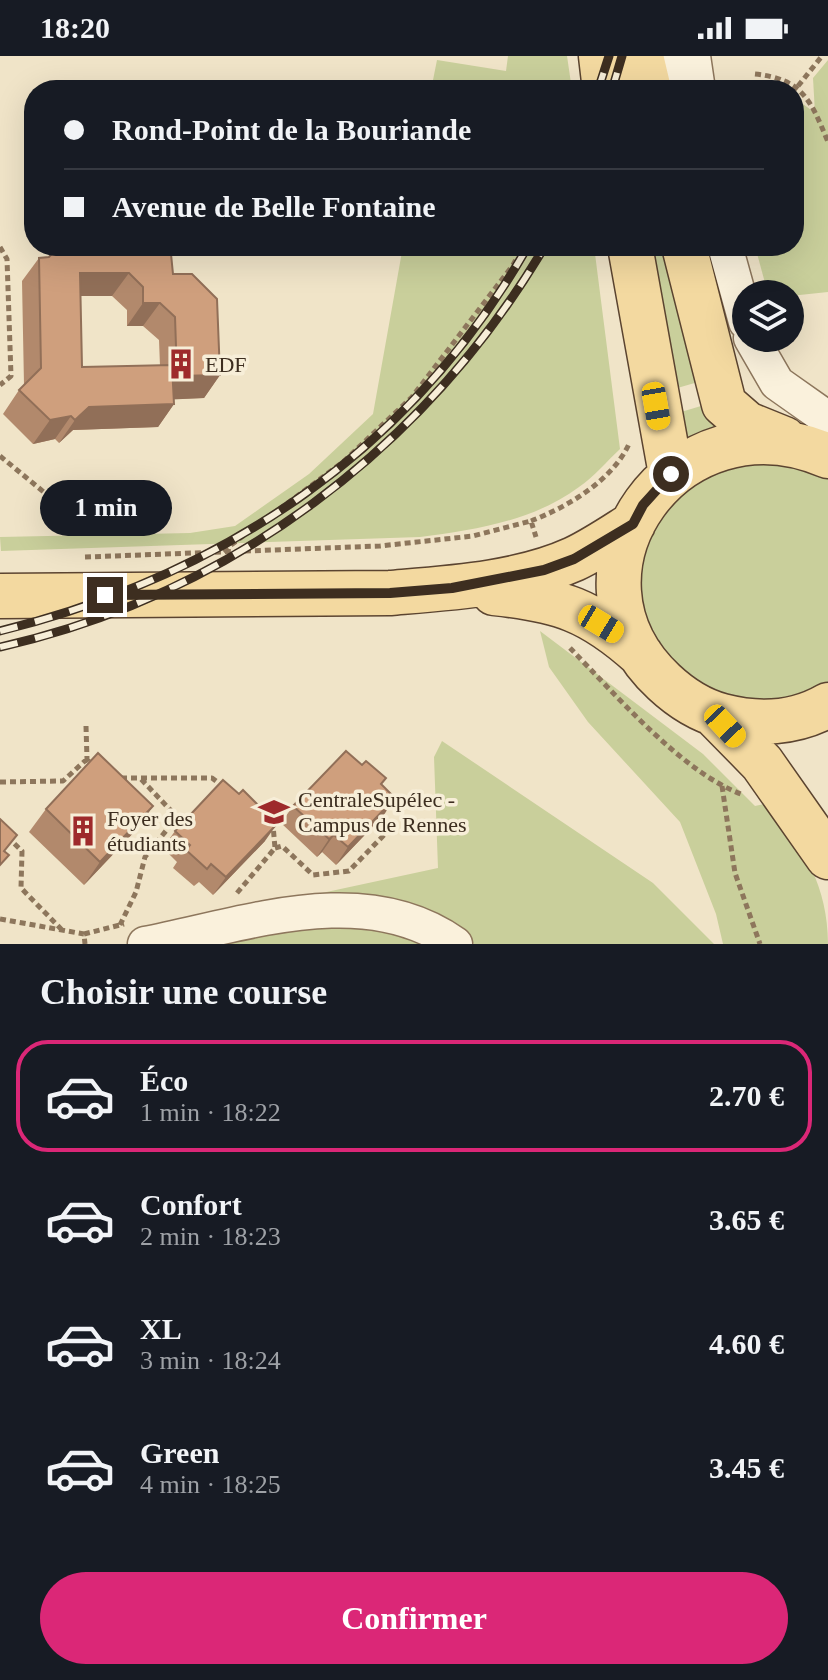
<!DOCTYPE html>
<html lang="fr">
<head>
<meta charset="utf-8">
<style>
	:root { --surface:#171b24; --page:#242831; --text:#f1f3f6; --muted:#9ea1a6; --line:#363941; --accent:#db2777 }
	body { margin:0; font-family:"Times New Roman",serif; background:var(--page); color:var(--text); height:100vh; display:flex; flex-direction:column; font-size:30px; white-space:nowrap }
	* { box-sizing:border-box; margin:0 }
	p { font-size:26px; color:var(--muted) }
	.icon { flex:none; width:44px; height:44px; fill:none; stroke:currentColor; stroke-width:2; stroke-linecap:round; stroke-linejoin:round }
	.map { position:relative; height:888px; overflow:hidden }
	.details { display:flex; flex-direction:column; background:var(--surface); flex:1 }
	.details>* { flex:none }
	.banner { position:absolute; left:24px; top:24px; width:780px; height:176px; border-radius:32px; box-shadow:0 8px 32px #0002; display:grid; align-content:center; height:176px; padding:0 40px; background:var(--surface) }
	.fabs { position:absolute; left:732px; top:224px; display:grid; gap:16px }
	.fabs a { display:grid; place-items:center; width:72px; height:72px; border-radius:50%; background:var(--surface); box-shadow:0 8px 32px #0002; font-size:40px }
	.end { position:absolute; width:36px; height:36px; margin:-18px; border:10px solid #3d2e20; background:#fff; box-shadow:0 0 0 4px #fff }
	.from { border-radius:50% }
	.bubble { position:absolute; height:56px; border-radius:28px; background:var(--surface); box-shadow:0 8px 32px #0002; font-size:26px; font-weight:700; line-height:56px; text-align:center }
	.car { position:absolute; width:24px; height:48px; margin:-24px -12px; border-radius:10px; box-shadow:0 0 6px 2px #0007; background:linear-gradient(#f5c518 24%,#345 0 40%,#f5c518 0 76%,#345 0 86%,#f5c518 0) }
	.banner b { display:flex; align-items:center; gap:28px; height:76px; font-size:30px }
	.banner b+b { border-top:2px solid var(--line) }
	.banner i { width:20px; height:20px; background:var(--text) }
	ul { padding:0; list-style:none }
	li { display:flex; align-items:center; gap:24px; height:112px; margin:0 16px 12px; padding:0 24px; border:4px solid transparent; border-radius:32px }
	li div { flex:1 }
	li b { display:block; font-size:30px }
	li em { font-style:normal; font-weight:700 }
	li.selected { border-color:var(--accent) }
	li>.icon { width:72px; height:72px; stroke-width:1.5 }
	h2 { padding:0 40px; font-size:36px; line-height:96px }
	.cta { display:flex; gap:16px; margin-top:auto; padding:16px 40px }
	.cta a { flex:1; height:92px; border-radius:48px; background:var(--accent); color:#fff; font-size:32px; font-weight:700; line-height:92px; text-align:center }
	.status { display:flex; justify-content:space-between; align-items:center; height:56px; padding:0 40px; background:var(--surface); direction:ltr }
	.status svg { height:22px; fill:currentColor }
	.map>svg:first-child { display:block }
</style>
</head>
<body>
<div class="status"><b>18:20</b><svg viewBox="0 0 49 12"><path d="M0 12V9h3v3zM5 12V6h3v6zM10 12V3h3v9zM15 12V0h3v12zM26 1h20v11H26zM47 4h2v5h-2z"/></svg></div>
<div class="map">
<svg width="828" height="888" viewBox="0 0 828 888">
	<rect width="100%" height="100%" fill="#f0e4c8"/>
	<path fill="#c9cf9b" d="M 508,0 L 567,0 L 572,34 L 431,34 L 437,4 L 506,15 Z
		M 828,4 L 828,236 L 790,240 L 768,238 L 755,190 L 794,190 L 794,48 L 803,48 L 815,57 L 813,22 Z
		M 403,190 L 594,190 L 620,393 C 607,405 594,421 579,431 C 533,465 475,474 420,481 L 1,495 L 0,481 L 190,477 L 235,470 L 309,418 L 373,358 Z
		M 645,190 L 673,190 L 705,324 L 667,335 Z
		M 711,347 L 718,374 L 675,392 L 671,359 Z
		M 743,405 L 806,411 L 828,423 L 828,626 C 722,689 596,579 656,468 C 663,454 674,438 687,430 C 703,419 725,413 743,405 Z
		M 540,575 L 703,698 L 755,750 L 774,746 C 803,794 828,830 828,888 L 723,888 L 716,858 L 680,766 L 588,666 L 549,611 Z
		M 442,685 L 653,827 L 714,888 L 474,888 L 464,877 L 294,843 L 438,812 L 434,701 Z
		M 350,864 L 432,888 L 209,888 Z"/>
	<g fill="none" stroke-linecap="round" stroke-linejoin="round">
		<g stroke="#8d765c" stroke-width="37">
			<path id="minor" d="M 665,0 L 678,34
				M 693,0 L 698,34
				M 725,190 L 746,266
				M 751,282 L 777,327 L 828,363
				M 145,888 C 244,869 364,823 455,888"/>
		</g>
		<g stroke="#5b4430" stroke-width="47">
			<path id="major" d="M 601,0 L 605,34
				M 641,0 L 649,34
				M 630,190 L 671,418
				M 684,190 L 724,348 L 747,368 L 784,383
				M 828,400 C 676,334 547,517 664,626 C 680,641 700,654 722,660 C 757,669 795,668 828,649
				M 494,537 C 560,544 591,554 641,599
				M 0,540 L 390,537 C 450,532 519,528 574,503 C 595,493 614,480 633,468
				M 714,658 L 762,707 L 828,801"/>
		</g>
		<path stroke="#8d765c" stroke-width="5" stroke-dasharray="6 4" stroke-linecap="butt" d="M 755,18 C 803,23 811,45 828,86
			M 798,30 L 822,0
			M 0,191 L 7,203 L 11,320 L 0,329
			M 0,400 L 45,437
			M 531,465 C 567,451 612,425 629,388
			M 223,495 L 343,406 L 412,341 L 513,209 L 523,190
			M 85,501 L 380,490 L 473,480 L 531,465 L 536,481
			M 570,592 C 615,638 682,716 741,738
			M 86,670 L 87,703 L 93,711
			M 121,722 L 212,722 L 224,731
			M 0,726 L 63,725 L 87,703
			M 722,730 L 735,817 L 760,888
			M 0,774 L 22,795 L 21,832 L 62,874
			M 275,792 L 282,790 L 313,819 L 349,815 L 385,778
			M 237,837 L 275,792 L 273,769
			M 0,863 L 84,878 L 85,888
			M 120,869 L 136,836 L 145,801 L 177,761 L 140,722
			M 84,878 L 124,868"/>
		<use href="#minor" stroke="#faf1dc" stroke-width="34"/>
		<use href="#major" stroke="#f3d9a0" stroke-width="44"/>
		<g stroke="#3d2e20" stroke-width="9">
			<path id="rail" d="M 598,34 L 609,0
				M 612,34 L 622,0
				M 0,575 C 223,520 413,393 528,190
				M 0,591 C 229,539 426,392 545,190"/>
		</g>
		<use href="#rail" stroke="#f7eed8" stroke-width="6" stroke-dasharray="18" stroke-linecap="butt"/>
	</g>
	<path fill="#b2896c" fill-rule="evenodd" d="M 53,190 L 163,190 L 173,218 L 220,319 L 204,342 L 174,343 L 174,348 L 158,371 L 73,374 L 59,387 L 55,383 L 33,388 L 3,358 L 19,334 L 24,329 L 22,225 L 39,202 L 49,201 L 53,197 ZM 80,240 L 112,240 L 127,254 L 127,270 L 143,270 L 159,284 L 160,310 L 82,311 Z
		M 381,728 L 395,742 L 383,760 L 336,809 L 322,796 L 317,801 L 281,767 L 293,750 Z
		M 153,750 L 137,773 L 84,829 L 29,776 L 46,753 Z
		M 175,775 L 265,785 L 213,839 L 199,826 L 194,830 L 173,812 L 177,806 L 163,792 Z"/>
	<path fill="#916f58" d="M 80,217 L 129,217 L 112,240 L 64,240 Z
		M 143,247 L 160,247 L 143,270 L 127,270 Z
		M 220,319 L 204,342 L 161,344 L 177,320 Z
		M 174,348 L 158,371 L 73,374 L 59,387 L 75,364 L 89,351 Z
		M 71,360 L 55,383 L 33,388 L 50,364 Z
		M 395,742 L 383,760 L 336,809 L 348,791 Z
		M 153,750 L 137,773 L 84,829 L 100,806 Z
		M 277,768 L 265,785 L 213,839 L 226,821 Z
		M 334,779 L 322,796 L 317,801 L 329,783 Z"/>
	<path fill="#cf9f7d" stroke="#916f58" stroke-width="2" d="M 59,190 L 163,190 L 171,198 L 173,218 L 192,218 L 217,243 L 220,319 L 177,320 L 175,261 L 160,247 L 143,247 L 143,231 L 129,217 L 80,217 L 82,311 L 172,309 L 174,348 L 89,351 L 75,364 L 71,360 L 50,364 L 19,334 L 41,312 L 39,202 L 49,201 Z
		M 346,695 L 362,709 L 366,705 L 386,722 L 381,728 L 395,742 L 348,791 L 334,779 L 329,783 L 293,750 Z
		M 98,697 L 153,750 L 100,806 L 46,753 Z
		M 223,724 L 239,738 L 243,734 L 277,768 L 226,821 L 211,808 L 207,813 L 186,794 L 190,789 L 175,775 Z
		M 0,763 L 17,779 L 4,795 L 9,799 L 0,809 Z"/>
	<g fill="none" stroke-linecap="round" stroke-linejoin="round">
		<path stroke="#3d2e20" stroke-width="10" d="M 105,539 L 390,537 L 452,532 L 544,514 L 574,503 L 633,468 L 643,449 L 671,418"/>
	</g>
	<defs>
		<g id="building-bare" transform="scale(2.4)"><path d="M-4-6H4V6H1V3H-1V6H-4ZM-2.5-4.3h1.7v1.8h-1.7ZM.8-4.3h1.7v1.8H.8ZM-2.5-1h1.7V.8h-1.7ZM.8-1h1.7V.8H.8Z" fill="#9e2a2b" stroke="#f7eed8" stroke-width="2.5" paint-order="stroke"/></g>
		<g id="university-bare" transform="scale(2.4)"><path d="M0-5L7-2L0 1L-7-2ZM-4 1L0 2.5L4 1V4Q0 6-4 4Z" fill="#9e2a2b" stroke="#f7eed8" stroke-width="2.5" paint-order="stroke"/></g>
	</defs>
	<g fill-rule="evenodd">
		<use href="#building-bare" x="181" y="308"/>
		<use href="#university-bare" x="274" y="756"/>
		<use href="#building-bare" x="83" y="775"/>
	</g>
	<g text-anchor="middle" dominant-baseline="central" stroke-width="7" stroke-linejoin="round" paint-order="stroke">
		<g font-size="22" fill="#3d2e20" stroke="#f7eed8" text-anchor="start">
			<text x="205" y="308">EDF</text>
			<text x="298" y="743">CentraleSupélec -<tspan x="298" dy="25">Campus de Rennes</tspan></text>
			<text x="107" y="762">Foyer des<tspan x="107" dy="25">étudiants</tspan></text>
		</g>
	</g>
</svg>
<div class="fabs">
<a><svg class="icon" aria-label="layers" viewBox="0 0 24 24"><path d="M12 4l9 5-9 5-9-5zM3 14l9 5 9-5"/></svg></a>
</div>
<i class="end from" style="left:671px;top:418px"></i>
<i class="end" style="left:105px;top:539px"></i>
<div class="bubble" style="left:40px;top:424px;width:132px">1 min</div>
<i class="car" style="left:656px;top:350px;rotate:170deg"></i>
<i class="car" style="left:601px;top:568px;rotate:121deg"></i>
<i class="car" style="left:725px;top:670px;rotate:137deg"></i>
<div class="banner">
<b><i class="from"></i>Rond-Point de la Bouriande</b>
<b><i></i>Avenue de Belle Fontaine</b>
</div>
</div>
<section class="details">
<h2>Choisir une course</h2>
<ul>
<li class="selected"><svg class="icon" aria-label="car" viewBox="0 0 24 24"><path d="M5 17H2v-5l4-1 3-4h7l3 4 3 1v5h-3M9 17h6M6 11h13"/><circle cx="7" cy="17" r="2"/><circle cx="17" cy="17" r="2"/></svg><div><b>Éco</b><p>1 min · 18:22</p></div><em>2.70 €</em></li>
<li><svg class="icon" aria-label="car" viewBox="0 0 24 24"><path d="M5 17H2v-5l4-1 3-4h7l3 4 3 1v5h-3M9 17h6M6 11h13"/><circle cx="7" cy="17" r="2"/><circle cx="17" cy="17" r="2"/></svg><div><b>Confort</b><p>2 min · 18:23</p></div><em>3.65 €</em></li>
<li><svg class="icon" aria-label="car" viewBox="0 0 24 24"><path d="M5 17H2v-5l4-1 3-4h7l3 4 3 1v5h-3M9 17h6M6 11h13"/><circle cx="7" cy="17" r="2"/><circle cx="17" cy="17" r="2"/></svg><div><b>XL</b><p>3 min · 18:24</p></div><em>4.60 €</em></li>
<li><svg class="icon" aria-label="car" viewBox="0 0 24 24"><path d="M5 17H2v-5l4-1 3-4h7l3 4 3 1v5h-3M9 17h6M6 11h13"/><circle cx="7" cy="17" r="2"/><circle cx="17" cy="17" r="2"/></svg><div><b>Green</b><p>4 min · 18:25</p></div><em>3.45 €</em></li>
</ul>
<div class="cta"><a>Confirmer</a></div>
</section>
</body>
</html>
